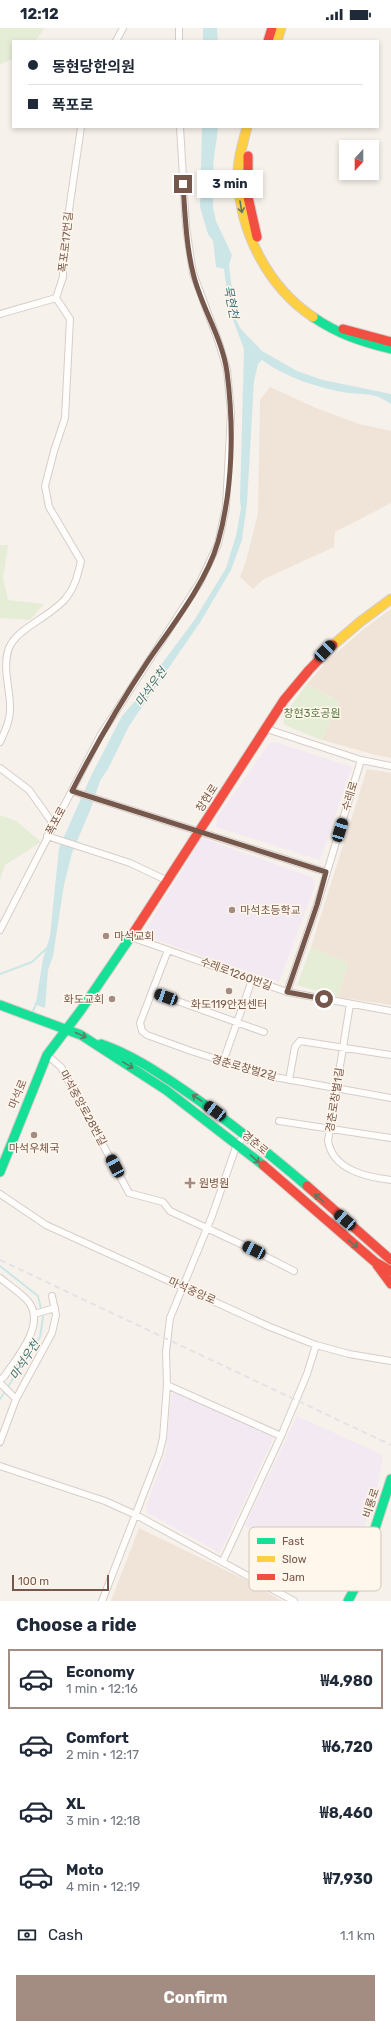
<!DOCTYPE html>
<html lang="en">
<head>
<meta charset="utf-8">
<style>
	:root { --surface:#fff; --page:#f2f2f3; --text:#1f2937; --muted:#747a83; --line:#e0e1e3; --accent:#a38d83 }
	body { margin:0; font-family:Rubik,"Noto Sans KR",sans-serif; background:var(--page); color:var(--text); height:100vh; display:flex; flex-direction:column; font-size:15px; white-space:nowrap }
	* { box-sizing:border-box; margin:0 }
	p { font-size:13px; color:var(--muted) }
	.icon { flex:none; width:22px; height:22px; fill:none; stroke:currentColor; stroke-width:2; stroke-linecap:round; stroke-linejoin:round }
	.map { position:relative; height:1573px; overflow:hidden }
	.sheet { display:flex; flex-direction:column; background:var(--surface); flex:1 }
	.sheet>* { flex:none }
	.hud { position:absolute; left:12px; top:12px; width:367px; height:88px; border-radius:0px; box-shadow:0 2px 6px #0003; display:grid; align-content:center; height:88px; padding:0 16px; background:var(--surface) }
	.needle { width:26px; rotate:201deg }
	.tools { position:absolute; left:339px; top:112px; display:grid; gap:8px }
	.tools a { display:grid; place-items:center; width:40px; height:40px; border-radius:0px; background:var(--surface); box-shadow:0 2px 6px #0003; font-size:20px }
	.scale { position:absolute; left:12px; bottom:10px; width:97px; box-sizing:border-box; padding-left:4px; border:2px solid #76574b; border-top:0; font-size:11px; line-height:14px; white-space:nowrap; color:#76574b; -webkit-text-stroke:3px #fff6ec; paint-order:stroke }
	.end { position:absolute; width:18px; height:18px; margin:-9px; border:5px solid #76574b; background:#fff; box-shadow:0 0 0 2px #fff }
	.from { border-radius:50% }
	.bubble { position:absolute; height:28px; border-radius:0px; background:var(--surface); box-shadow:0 2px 6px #0003; font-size:13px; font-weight:700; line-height:28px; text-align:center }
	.car { position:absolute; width:12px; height:24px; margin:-12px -6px; border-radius:5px; box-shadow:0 0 3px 1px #0007; background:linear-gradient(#222 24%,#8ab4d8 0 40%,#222 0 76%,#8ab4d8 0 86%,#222 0) }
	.hud b { display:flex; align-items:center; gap:14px; height:38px; font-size:15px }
	.hud b+b { border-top:1px solid var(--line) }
	.hud i { width:10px; height:10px; background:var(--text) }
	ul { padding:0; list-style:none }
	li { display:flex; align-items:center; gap:12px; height:60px; margin:0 8px 6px; padding:0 8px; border:2px solid transparent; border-radius:0px }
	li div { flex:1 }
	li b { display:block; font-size:15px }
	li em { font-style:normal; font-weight:700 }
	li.on { border-color:var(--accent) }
	li>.icon { width:36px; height:36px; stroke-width:1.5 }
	h2 { padding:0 16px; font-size:18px; line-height:48px }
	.pay { display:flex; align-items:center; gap:10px; height:44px; padding:0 16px; font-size:15px }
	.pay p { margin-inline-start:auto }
	.action { display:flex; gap:8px; margin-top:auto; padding:8px 16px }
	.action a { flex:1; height:46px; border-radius:0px; background:var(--accent); color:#fff; font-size:16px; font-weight:700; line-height:46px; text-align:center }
	.status { display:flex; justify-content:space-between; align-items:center; height:28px; padding:0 20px; background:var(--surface); direction:ltr }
	.status svg { height:11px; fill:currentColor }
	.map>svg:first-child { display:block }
</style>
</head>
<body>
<div class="status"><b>12:12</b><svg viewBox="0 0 49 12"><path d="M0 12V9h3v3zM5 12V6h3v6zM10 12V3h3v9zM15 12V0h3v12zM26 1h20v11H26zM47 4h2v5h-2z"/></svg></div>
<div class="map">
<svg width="391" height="1573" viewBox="0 0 391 1573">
	<rect width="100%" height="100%" fill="#f7f1eb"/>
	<path fill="#f0e4d8" d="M 270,359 L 316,380 L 359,396 L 391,403 L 391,475 L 335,504 L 334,519 L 264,551 L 253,561 L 240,549 L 246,533 L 258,485 L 260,372 Z
		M 391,581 L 391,730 L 376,727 L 322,712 L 339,674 L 307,656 L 328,632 L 365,600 Z
		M 367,741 L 391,745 L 391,977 L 338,969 L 348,935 L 311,919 Z
		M 139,1500 L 248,1553 L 282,1573 L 111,1573 Z"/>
	<path fill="#f3e9f3" d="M 275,714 L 352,739 L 320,832 L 216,799 L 217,789 L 269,716 Z
		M 202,810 L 312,849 L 315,857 L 279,954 L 142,907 Z
		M 176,1364 L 274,1409 L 220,1525 L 148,1485 L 146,1479 L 166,1424 L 171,1366 Z
		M 297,1388 L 383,1427 L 377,1460 L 367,1492 L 344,1548 L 245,1497 Z"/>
	<path fill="#e5edd6" d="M 0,0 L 45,0 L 35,13 L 13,13 L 13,31 L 0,36 Z
		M 0,517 L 8,517 L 3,550 L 8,572 L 44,576 L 30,592 L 0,590 Z
		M 307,656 L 339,674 L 322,712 L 284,697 L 283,688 Z
		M 0,787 L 16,793 L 41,814 L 5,837 L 0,852 Z
		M 311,919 L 348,935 L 338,969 L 297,957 Z"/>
	<path fill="#cce6e8" d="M 203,0 L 217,0 L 218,13 L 203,13 Z
		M 202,99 L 218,99 C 217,118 208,144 218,161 L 213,169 L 213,179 L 216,193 L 232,227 L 229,237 L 235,289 L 240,300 L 262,323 L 297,343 L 323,352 L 391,366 L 391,376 C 374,364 367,367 348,365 C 319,360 286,350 262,332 L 258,336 L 254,353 L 247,475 L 242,512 L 231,542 L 201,593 L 129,698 L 109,739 L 100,753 L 91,780 L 72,825 L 64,857 L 53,928 L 48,942 L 45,980 L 34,976 L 36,974 L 43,931 L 50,908 L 59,820 L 91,748 L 122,688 L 149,657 L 161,637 L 195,591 L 226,540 L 236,508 L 241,480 L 240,472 L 244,321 L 230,284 L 224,241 L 216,239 L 213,213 L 208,206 L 200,179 Z"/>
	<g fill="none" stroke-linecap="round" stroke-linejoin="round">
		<path stroke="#cce6e8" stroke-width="2" d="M 0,946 L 32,934 L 47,920
			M 32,985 L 37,974
			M 0,1238 L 38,1268 L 43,1289 L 40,1309 L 0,1371"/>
		<g stroke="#d6cdc8" stroke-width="8">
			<path id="street" d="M 179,0 L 179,13
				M 116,13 L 123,0
				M 0,286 L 56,270 L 63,249 L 63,224 L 81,99
				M 267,701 L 361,732 L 391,738
				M 0,714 C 5,703 11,691 10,678 C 10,660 2,639 9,620 C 17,600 52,588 66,570 C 75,559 78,546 81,533 L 49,479 L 45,458 L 54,423 L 65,390 L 70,291 L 56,270
				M 0,740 L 29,762 L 54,797
				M 72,763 L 326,844
				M 47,808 L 130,835 L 166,852
				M 0,902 L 100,708 L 200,554 L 218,516 L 226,479 L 231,385 L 227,342 L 219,315 L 193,245 L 186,199 L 180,99
				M 131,909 L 287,964 L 391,983
				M 168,922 L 140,995 L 142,1003 L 147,1007 L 191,1023 L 269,1048 L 391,1070
				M 152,964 L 264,1004
				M 287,964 L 317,877 L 361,732
				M 350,976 L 328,1113 C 333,1142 366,1149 391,1152
				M 47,1027 L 61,1039 L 129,1165 L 163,1174 L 170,1183 L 243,1217 L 294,1243
				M 223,1034 L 252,952
				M 289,1052 L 295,1019 L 300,1013 L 391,1027
				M 279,1093 L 391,1110
				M 0,1166 L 46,1197 L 270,1299 L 316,1317 L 349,1326 L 391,1333
				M 0,1250 C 9,1257 19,1264 27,1272 C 48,1295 17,1329 4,1349 L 0,1352
				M 34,1286 L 55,1280
				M 0,1355 L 16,1371
				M 167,1357 L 281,1408 L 223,1533
				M 281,1408 L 307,1346 L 316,1317
				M 0,1414 L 16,1371 L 52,1305 L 56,1287 L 52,1268
				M 0,1438 L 105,1473 L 136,1487 L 294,1573
				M 102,1573 L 159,1426 L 163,1410 L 167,1357 L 166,1324 L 170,1290 L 212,1188 L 237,1116 L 246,1106"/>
		</g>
		<g stroke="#d6cdc8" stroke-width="11">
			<path id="fast" d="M 313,289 C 338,306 362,314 391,321
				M 0,977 L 81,1007 L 166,1062 L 263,1137
				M 101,1016 C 130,1026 156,1043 181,1060 C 225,1090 267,1124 307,1158
				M 0,1144 L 47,1027 L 81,982 L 134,904
				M 348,1573 L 357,1556 L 391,1451"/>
		</g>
		<g stroke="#d6cdc8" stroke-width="11">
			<path id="slow" d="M 277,13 L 281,0
				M 247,99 C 243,115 237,133 238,150 C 240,204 268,259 313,289
				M 333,617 L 360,594 L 391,571"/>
		</g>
		<g stroke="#d6cdc8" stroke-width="11">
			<path id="jam" d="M 268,13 L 272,0
				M 248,128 L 248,169 L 257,209
				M 343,301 L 391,314
				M 134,904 L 284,672 L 309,642 L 333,617
				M 263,1137 L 375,1234 L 391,1243
				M 307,1158 L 391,1232
				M 377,1237 L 391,1256"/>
		</g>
		<use href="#street" stroke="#fefdfc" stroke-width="6"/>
		<use href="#fast" stroke="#16e098" stroke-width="9"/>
		<use href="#slow" stroke="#ffcf43" stroke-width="9"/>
		<use href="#jam" stroke="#f24e42" stroke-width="9"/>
		<path stroke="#e4e2e5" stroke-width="2" stroke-dasharray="6 4" stroke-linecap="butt" d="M 0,1232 L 391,1417"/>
	</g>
	<defs><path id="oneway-shaft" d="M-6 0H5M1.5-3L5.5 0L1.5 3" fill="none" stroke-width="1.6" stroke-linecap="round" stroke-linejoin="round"/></defs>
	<g stroke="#5e795e">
		<use href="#oneway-shaft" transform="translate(241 179) rotate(80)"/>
		<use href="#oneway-shaft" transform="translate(81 1007) rotate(25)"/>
		<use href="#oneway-shaft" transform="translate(128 1037) rotate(31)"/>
		<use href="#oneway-shaft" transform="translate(197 1070) rotate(-147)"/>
		<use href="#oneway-shaft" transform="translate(255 1131) rotate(41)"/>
		<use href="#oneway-shaft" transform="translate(319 1170) rotate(-139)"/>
		<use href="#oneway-shaft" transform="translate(353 1216) rotate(40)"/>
	</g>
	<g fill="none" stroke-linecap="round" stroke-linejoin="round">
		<path stroke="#76574b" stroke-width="5" d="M 183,156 C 185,186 186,216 193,245 C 201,279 222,309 227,344 C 234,399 233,461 218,514 C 206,555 172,598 148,633 C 120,675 95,718 72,763 L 326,844 L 317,877 L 287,964 L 324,971"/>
	</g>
	<g fill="#a38d83" stroke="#fff6ec" stroke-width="1.5">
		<circle cx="232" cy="882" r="4"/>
		<circle cx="106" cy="908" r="4"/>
		<circle cx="229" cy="963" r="4"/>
		<circle cx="112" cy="971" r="4"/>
		<circle cx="34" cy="1107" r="4"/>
		<path d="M188 1149h4v4h4v4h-4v4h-4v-4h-4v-4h4z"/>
	</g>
	<g text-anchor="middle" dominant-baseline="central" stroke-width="3" stroke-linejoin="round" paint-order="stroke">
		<g font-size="11" fill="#76574b" stroke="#fff6ec">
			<text transform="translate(66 214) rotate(-84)">폭포로17번길</text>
			<text transform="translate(350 768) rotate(-73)">수레로</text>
			<text transform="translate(207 770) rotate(-57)">창현로</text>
			<text transform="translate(56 793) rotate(-62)">폭포로</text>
			<text transform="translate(236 946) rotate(20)">수레로1260번길</text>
			<text transform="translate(244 1040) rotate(16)">경춘로창벌2길</text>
			<text transform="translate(18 1066) rotate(-68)">마석로</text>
			<text transform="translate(335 1072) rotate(-81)">경춘로창벌1길</text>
			<text transform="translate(83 1080) rotate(61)">마석중앙로28번길</text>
			<text transform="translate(255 1115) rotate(40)">경춘로</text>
			<text transform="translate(192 1263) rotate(24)">마석중앙로</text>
			<text transform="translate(371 1475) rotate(-72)">비룡로</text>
		</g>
		<g font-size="11" fill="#567b42" stroke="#fff6ec">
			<text x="312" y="685">창현3호공원</text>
		</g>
		<g font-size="11" fill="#76574b" stroke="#fff6ec" text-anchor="start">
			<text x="240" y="882">마석초등학교</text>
			<text x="114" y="908">마석교회</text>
			<text x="104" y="971" text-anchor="end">화도교회</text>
			<text x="229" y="976" text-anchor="middle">화도119안전센터</text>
			<text x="34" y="1120" text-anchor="middle">마석우체국</text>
			<text x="199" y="1155">원병원</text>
		</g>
		<g font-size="12" font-style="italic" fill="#3e747b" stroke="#fff6ec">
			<text transform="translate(231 274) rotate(79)">묵현천</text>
			<text transform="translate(151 659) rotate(-54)">마석우천</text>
			<text transform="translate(25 1332) rotate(-57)">마석우천</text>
		</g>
	</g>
	<rect x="249" y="1499" width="132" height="64" rx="6" fill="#fff6ec" stroke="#d6c6bc" stroke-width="1"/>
	<rect x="257" y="1510" width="18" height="6" fill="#16e098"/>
	<rect x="257" y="1528" width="18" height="6" fill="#ffcf43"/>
	<rect x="257" y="1546" width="18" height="6" fill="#f24e42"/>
	<g font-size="11" fill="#76574b">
		<text x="282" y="1517">Fast</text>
		<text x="282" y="1535">Slow</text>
		<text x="282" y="1553">Jam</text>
	</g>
</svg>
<div class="tools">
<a><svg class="needle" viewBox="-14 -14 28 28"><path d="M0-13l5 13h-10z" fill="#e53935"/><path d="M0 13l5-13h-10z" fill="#747a83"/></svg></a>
</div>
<div class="scale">100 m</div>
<i class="end from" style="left:324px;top:971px"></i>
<i class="end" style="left:183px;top:156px"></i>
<div class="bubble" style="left:197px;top:142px;width:66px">3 min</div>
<i class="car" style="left:325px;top:623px;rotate:44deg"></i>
<i class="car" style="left:340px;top:802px;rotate:17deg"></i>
<i class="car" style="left:166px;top:969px;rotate:290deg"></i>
<i class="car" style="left:215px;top:1083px;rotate:307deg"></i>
<i class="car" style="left:115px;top:1138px;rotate:332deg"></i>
<i class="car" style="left:345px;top:1192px;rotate:311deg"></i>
<i class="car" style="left:254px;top:1222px;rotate:297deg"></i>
<div class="hud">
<b><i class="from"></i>동현당한의원</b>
<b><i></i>폭포로</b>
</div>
</div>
<section class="sheet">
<h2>Choose a ride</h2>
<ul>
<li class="on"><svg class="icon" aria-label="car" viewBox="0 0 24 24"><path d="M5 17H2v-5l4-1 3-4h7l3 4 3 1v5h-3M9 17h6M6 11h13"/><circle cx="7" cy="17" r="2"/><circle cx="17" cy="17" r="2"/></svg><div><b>Economy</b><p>1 min · 12:16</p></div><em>₩4,980</em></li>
<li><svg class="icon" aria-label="car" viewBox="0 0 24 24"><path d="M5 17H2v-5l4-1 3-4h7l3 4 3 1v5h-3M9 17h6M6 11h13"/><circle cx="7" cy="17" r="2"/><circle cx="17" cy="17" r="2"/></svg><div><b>Comfort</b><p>2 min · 12:17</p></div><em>₩6,720</em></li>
<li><svg class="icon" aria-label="car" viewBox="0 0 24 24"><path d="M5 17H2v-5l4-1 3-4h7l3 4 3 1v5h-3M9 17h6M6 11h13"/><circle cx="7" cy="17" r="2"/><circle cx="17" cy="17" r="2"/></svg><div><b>XL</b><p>3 min · 12:18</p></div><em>₩8,460</em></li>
<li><svg class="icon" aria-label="car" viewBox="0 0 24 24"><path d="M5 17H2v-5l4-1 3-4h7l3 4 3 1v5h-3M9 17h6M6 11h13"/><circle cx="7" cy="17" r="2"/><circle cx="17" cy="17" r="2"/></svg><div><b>Moto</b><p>4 min · 12:19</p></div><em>₩7,930</em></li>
</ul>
<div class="pay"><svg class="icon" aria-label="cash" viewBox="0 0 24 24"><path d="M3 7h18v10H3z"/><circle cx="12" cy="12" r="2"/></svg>Cash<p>1.1 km</p></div>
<div class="action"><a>Confirm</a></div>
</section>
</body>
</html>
